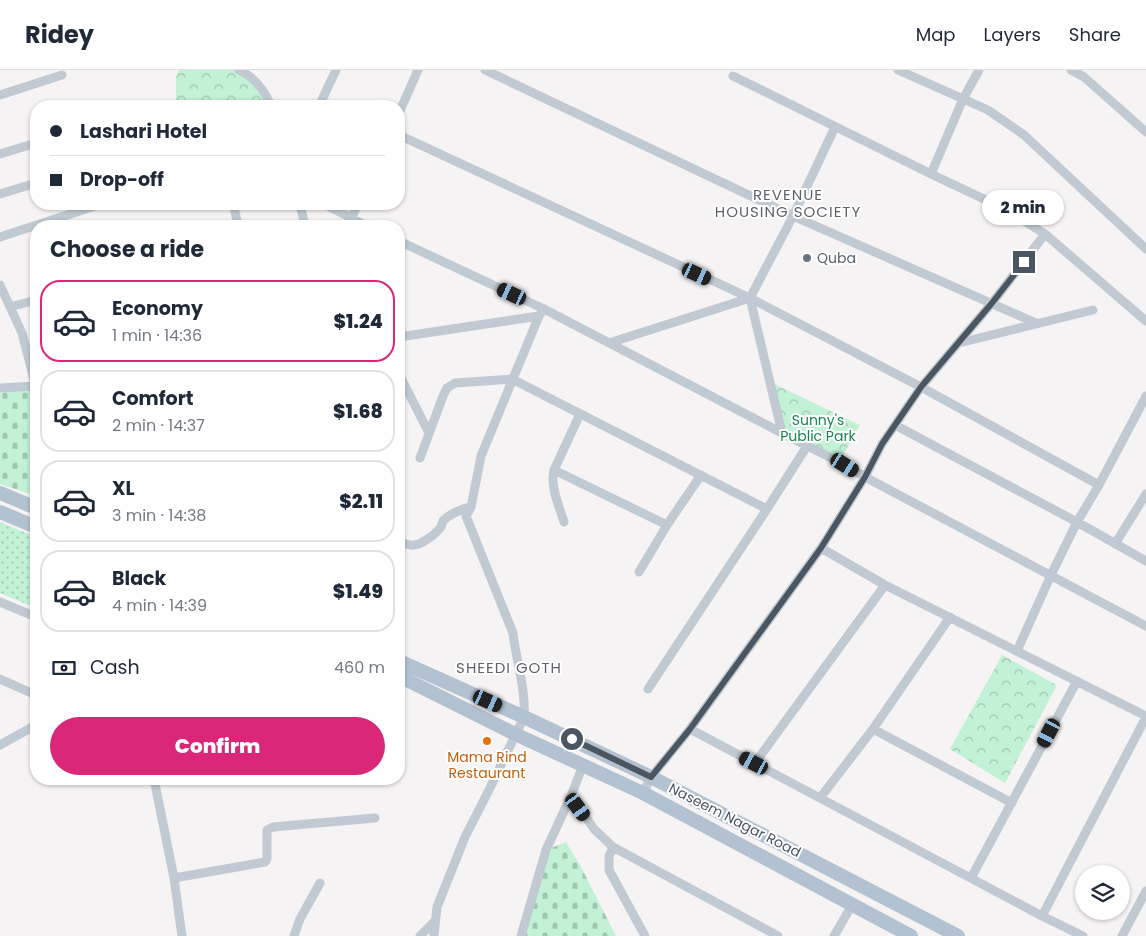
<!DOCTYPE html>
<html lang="en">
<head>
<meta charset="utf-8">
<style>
	:root { --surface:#fff; --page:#f6f6f7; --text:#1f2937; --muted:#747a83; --line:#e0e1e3; --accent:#db2777 }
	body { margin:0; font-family:Poppins,sans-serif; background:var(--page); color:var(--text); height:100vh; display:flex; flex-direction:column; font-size:19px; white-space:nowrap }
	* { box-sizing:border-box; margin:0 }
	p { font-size:16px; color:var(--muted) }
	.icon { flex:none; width:28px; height:28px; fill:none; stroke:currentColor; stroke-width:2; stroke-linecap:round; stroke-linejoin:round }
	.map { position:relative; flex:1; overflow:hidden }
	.panel { position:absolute; left:30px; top:150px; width:375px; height:565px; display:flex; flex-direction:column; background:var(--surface); border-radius:20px; box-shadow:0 1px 4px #0004 }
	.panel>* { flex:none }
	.banner { position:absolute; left:30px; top:30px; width:375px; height:110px; border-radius:20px; box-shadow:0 1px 4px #0004; display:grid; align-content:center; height:110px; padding:0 20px; background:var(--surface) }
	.fabs { position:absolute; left:1075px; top:795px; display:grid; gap:10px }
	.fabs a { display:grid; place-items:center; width:55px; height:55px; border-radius:50%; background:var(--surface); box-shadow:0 1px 4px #0004; font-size:25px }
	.end { position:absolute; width:22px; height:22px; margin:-11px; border:6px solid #4a5661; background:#fff; box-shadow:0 0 0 2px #fff }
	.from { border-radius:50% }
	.bubble { position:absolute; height:35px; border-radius:18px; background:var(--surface); box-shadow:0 1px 4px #0004; font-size:16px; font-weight:800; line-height:35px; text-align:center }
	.car { position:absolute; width:15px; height:30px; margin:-15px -8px; border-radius:6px; box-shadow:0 0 4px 1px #0007; background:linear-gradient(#222 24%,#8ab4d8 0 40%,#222 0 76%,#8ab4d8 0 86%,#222 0) }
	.banner b { display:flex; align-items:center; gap:18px; height:48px; font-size:19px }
	.banner b+b { border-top:1px solid var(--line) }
	.banner i { width:12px; height:12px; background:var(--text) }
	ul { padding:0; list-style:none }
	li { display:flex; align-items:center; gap:15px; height:82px; margin:0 10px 8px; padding:0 10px; border:2px solid var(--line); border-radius:20px }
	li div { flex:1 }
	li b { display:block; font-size:19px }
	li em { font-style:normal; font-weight:800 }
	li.selected { border-color:var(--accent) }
	li>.icon { width:45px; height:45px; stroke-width:1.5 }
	h2 { padding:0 20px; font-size:22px; line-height:60px }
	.pay { display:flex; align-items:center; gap:12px; height:55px; padding:0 20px; font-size:19px }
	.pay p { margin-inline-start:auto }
	.cta { display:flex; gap:10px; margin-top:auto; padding:10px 20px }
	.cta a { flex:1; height:58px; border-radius:30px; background:var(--accent); color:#fff; font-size:20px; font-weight:800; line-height:58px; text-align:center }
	header { display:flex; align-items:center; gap:30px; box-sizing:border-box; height:70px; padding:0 25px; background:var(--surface); border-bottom:1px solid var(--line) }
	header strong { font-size:24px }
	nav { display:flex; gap:28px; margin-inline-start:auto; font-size:18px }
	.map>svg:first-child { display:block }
</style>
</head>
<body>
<header>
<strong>Ridey</strong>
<nav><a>Map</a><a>Layers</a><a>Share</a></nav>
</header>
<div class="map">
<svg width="1146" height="866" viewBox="0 0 1146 866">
	<defs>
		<pattern id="grass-dots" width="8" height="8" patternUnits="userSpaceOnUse" patternTransform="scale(1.25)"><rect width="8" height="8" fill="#c3f1d5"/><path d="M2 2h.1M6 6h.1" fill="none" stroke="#a0c6b0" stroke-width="1.8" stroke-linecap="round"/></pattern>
		<pattern id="cemetery-stones" width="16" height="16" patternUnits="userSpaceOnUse" patternTransform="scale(1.25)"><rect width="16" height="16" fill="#c3f1d5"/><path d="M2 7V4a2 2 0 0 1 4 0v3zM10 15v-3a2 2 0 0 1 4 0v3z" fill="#a0c6b0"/></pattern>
		<pattern id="park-crowns" width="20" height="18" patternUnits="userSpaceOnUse" patternTransform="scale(1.25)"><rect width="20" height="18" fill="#c3f1d5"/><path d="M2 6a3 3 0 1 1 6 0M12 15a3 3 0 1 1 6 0" fill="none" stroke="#a0c6b0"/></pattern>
	</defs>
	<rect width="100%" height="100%" fill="#f5f3f3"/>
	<path fill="url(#grass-dots)" d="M 0,452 L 36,467 L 36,538 L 0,523 Z"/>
	<path fill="url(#cemetery-stones)" d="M 36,317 L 36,426 L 0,414 L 0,321 Z
		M 566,772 L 581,797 L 616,866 L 521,866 L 546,780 Z"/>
	<path fill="url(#park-crowns)" d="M 179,0 L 239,0 L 244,2 L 271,36 L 176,36 L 176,6 Z
		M 770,312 L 860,355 L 839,392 L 782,363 Z
		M 1002,585 L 1057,615 L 1005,713 L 950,679 Z"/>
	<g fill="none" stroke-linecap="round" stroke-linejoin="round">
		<path stroke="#c1cad2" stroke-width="9" d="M 239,0 C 254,7 265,21 271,36
			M 485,0 L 793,146 L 1036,253
			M 898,0 L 988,40 L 1024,65 L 1146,179
			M 1071,0 L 1084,7 L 1146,62
			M 733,6 L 931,104 L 1003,138 L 1045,164
			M 0,25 L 62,5
			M 319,36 L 336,0
			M 399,43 L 418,0
			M 399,65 L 750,228 L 921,317 L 1099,415
			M 0,84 L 36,73
			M 931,104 L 963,29 L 979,0
			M 0,124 L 36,113
			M 300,134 L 305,156
			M 324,134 L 367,156
			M 234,137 L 238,156
			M 351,149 L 358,134
			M 0,167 L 101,134
			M 399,171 L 544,239 L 539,246 L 481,386 L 471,437 L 466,446 L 513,563 C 516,591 526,618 524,647 L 490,718 L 465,767 L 437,837 L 434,866
			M 0,215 L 22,263 L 36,317
			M 10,237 L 36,230
			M 544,239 L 782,363 L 845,395 L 865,407 L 1146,556
			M 399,267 L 539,246
			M 609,273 L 750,228
			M 959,273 L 1093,240
			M 399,304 L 429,363
			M 0,318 L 36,316
			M 895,355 L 1077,452 L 1146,491
			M 782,363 L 750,228 L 793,146 L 835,57
			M 420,388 L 443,326 L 447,318 L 455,313 L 512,309 L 767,439 L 648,619
			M 554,400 L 667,455 L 639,502
			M 767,439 L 807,376
			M 564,452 C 559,436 550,416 554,400 L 580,344
			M 667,455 L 701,405
			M 399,471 C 403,473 409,476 414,475 C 421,475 436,464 440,458 C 442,456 442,453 443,451 C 448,445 463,438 471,437
			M 1115,474 L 1146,424
			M 821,478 L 885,515 L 1146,646
			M 0,532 L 36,547
			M 1017,581 L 1051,505 L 1077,452 L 1099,415 L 1146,326
			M 0,609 L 36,625
			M 690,659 L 1042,846 L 1083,866
			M 873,659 L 1012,733
			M 0,675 L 36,655
			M 755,693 L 885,515
			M 154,709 L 174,808 L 182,866
			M 643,723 L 651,707 L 690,659 L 821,478 L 865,407 L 882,374 L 921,317 L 992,233 L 1045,164 L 1146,251
			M 571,726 L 594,759 L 613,777 L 609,786 L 609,800 L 645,866
			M 820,728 L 873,659 L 950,547
			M 613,777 L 778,866
			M 174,808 L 265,792 L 267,789 L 267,760 L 273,757 L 375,748
			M 971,808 L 1077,611
			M 1042,846 L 1146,647
			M 294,866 L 300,849 L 320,813
			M 420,866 L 435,851
			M 521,866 L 546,780 L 571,726 L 583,695
			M 834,866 L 852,835
			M 1122,866 L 1146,821"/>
		<path stroke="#b3c2d1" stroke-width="14" d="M 0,423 L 36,438
			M 0,442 L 36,457
			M 399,591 L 524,647 L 651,707 L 958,866
			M 399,606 L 515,664 L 643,723 L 911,866"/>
	</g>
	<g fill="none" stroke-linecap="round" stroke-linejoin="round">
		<path stroke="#4a5661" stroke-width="6" d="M 572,669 L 651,707 L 690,659 L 821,478 L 865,407 L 882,374 L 921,317 L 992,233 L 1024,192"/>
	</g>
	<circle fill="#6b7280" stroke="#fff" stroke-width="2" cx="807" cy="188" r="5"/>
	<circle fill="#e8710a" stroke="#fff" stroke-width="2" cx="487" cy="671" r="5"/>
	<g text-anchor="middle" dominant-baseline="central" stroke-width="4" stroke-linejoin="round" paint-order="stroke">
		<g font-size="14" fill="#5b616d" stroke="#fff" text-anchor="start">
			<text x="817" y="188">Quba</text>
		</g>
		<g font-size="14" fill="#17864f" stroke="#fff">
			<text x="818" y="350">Sunny's<tspan x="818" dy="16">Public Park</tspan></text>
		</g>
		<g font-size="14" fill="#c56008" stroke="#fff">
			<text x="487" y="687">Mama Rind<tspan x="487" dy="16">Restaurant</tspan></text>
		</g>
		<g font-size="14" fill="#4a5661" stroke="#fff">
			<text transform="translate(735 750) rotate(27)">Naseem Nagar Road</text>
		</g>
		<g font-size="15" letter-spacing="1" fill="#5f6368" stroke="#fff">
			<text x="788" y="124">REVENUE<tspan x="788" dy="17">HOUSING SOCIETY</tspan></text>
			<text x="509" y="597">SHEEDI GOTH</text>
		</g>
	</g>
</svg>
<div class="fabs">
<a><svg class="icon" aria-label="layers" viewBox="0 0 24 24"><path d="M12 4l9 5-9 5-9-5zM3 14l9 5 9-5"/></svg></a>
</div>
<i class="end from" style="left:572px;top:669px"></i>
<i class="end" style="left:1024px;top:192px"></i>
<div class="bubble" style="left:982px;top:120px;width:82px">2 min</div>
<i class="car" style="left:697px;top:204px;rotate:115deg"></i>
<i class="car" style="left:512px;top:224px;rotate:295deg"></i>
<i class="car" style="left:845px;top:395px;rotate:122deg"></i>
<i class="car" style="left:488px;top:631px;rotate:114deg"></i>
<i class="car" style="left:1049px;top:663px;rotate:208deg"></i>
<i class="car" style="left:754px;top:693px;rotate:298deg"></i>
<i class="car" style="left:578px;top:737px;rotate:144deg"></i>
<div class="banner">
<b><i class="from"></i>Lashari Hotel</b>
<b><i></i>Drop-off</b>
</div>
<section class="panel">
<h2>Choose a ride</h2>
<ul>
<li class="selected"><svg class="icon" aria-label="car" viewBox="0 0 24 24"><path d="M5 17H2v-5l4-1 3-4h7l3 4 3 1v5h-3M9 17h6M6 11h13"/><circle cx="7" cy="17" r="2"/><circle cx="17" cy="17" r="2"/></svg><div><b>Economy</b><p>1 min · 14:36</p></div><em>$1.24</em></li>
<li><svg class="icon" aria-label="car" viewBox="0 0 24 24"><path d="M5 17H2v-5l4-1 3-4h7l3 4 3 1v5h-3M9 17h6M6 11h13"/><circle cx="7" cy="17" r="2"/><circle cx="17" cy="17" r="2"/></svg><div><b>Comfort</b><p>2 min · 14:37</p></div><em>$1.68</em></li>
<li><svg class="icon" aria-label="car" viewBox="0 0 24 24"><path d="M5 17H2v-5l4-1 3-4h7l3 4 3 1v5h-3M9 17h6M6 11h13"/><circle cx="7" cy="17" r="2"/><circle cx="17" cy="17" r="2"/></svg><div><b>XL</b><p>3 min · 14:38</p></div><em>$2.11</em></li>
<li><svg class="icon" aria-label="car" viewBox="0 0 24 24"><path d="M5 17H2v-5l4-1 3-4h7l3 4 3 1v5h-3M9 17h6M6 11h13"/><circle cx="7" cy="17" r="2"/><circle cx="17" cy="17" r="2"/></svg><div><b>Black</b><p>4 min · 14:39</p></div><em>$1.49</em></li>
</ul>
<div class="pay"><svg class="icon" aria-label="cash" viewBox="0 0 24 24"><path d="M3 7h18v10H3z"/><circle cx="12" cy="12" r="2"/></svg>Cash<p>460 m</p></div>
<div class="cta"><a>Confirm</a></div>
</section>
</div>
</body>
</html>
